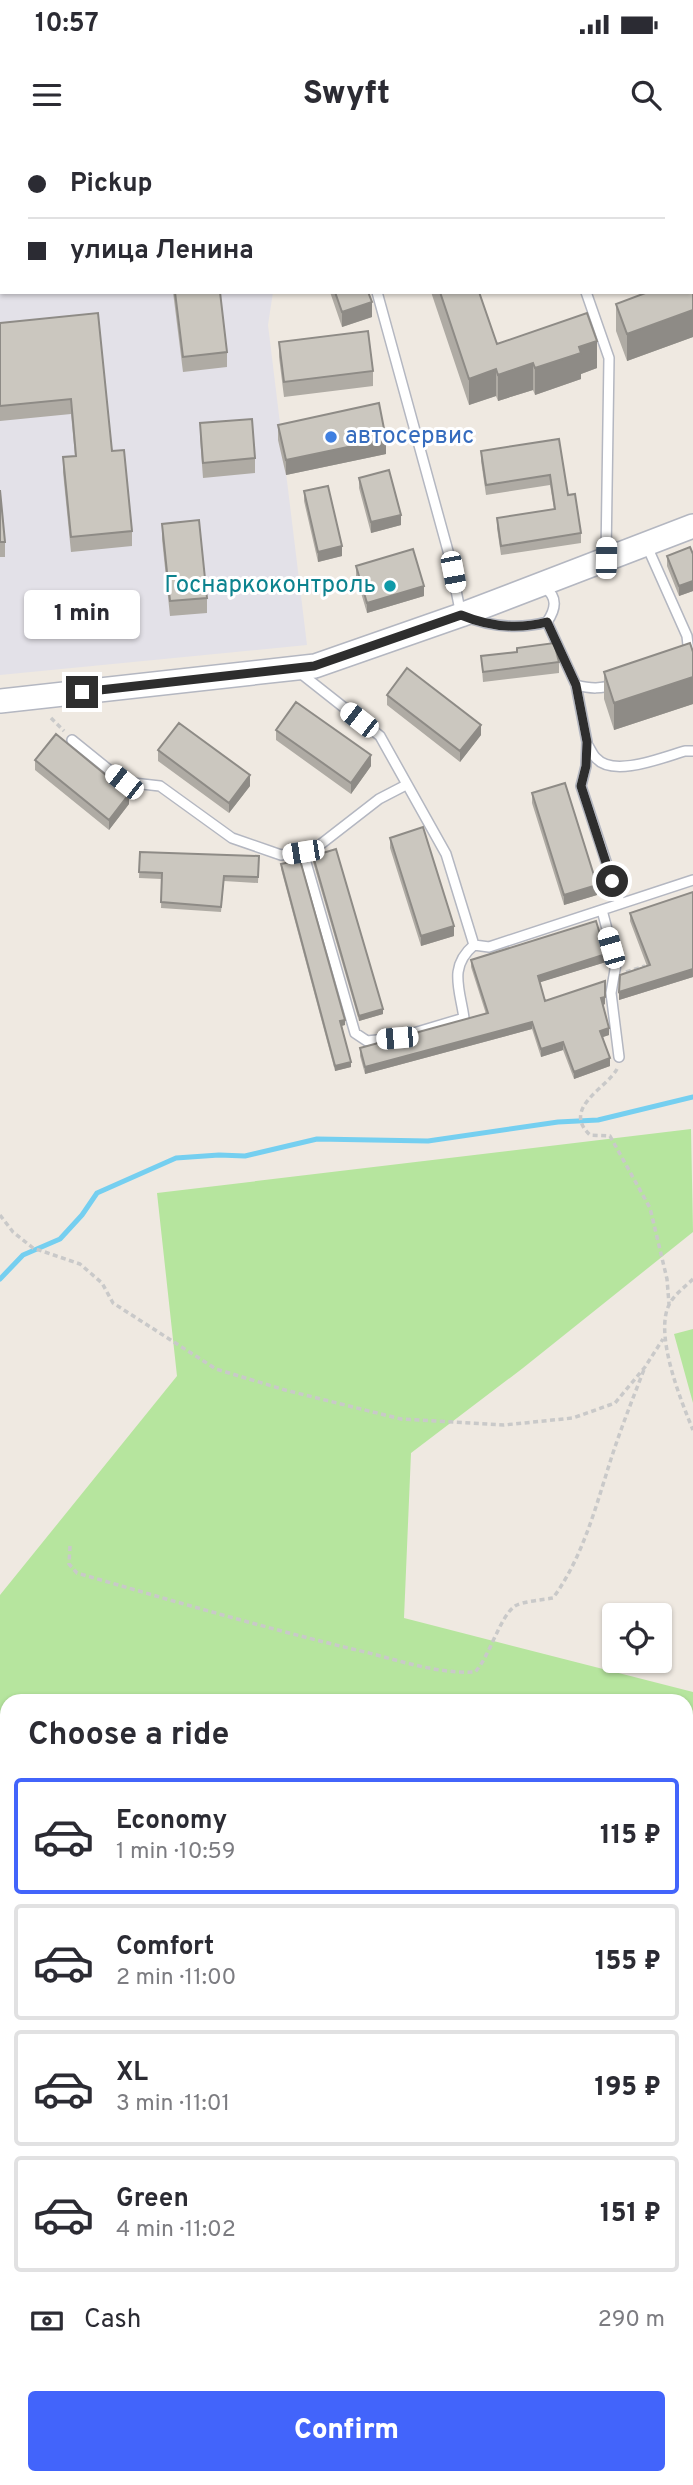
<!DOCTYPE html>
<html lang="en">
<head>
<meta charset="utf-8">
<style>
	:root { --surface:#fff; --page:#f7f7f7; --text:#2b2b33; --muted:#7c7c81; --line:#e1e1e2; --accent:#4264fb }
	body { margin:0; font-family:Overpass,sans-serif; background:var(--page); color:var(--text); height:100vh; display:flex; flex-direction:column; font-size:26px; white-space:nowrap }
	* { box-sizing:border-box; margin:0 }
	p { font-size:23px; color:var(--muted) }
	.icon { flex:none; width:38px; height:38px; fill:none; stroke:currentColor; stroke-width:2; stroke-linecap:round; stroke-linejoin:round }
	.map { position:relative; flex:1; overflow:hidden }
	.details { position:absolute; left:0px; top:1554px; width:693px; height:791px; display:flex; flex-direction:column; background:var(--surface); border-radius:21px 21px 0 0; box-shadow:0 2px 5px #0004 }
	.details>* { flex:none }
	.banner { position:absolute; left:0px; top:0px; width:693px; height:154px; box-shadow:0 2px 5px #0004; display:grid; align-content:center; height:154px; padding:0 28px; background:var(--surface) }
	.tools { position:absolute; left:602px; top:1463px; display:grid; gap:14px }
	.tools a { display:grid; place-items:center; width:70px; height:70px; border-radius:7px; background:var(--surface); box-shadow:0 2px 5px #0004; font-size:35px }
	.end { position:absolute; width:32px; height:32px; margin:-16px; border:9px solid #2e2e2e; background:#fff; box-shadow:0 0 0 4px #fff }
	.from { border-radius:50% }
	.bubble { position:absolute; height:49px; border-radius:7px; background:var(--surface); box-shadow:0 2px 5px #0004; font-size:23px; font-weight:800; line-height:49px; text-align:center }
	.car { position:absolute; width:21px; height:42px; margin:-21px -10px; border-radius:9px; box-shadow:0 0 5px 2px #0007; background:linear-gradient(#fff 24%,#345 0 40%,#fff 0 76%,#345 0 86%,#fff 0) }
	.banner b { display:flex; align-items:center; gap:24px; height:66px; font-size:26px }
	.banner b+b { border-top:2px solid var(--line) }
	.banner i { width:18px; height:18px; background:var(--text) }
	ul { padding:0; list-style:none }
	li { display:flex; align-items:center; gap:21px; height:116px; margin:0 14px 10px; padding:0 14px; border:4px solid var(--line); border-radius:7px }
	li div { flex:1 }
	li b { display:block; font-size:26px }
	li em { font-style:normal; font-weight:800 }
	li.active { border-color:var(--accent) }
	li>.icon { width:63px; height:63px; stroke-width:1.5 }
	h2 { padding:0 28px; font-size:32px; line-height:84px }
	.pay { display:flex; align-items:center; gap:18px; height:77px; padding:0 28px; font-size:26px }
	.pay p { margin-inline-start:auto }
	.cta { display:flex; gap:14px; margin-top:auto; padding:14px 28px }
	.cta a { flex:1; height:80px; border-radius:7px; background:var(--accent); color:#fff; font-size:28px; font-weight:800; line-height:80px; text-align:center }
	.status { display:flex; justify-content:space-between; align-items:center; height:49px; padding:0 35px; background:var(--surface); direction:ltr }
	.status svg { height:19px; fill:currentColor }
	header { display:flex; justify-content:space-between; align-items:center; height:91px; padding:0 28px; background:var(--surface); font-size:32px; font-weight:800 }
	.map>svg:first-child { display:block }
</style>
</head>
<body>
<div class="status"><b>10:57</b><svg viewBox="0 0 49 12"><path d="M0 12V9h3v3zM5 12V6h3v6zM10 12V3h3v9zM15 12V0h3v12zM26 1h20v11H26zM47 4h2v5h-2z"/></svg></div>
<header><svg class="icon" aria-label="menu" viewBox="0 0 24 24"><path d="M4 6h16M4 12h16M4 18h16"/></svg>Swyft<svg class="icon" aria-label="search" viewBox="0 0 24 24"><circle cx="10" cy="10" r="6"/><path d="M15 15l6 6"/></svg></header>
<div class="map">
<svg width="693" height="2345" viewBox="0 0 693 2345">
	<rect width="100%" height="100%" fill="#efe9e1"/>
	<path fill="#e3e1e8" d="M 0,0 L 296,0 L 2,2 L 2,152 L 273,152 L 268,185 L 307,505 L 0,535 Z"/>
	<path fill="#b6e59e" d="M 691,989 L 693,1092 L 523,1228 L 411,1313 L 404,1478 L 693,1552 L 693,2191 L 686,2186 L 686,1561 L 7,1561 L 7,1587 L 0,1583 L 0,1455 L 177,1236 L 157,1053 Z
		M 693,1189 L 693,1263 L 674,1194 Z
		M 0,2229 L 7,2254 L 7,2338 L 192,2338 L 211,2345 L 0,2345 Z"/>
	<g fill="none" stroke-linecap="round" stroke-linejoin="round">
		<path stroke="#75cff0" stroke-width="5" d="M 0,1139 L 23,1115 L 60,1099 L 82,1075 L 97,1053 L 176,1018 L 219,1015 L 245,1016 L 317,999 L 428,1001 L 558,982 L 598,980 L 693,957
			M 0,2025 L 1,2031 L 7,2034
			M 603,2338 L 607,2345"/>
		<g stroke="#b4b7c1" stroke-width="12">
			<path id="service" d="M 546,0 L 546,2
				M 590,0 L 591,2
				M 342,2 L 342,0
				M 377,152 L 448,411 L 461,475 C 490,487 517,490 547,482 C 556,469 558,457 544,447
				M 586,152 L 609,218 L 606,416
				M 646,404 L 687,496 L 689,514
				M 547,482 L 576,545 L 587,602 L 586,626 L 581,646 L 620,764
				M 299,532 L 380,596 L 446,714 L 474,805 L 489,807 L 693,740
				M 576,545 C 591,549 601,549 616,544
				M 72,600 L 124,642 L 160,646 L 232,698 L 281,715 L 312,711 L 379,659 L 406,645
				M 587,604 C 590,608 592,614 596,618 C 613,638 664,617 685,611 L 693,611
				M 303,712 L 355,893 L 367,901 L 397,898 L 464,878 C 460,849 448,827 474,805
				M 602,770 L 616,824 L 611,853 L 619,917"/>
		</g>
		<g stroke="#b4b7c1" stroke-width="26">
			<path id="tertiary" d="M 0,561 L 315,526 L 461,475 L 693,386"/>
		</g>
		<path stroke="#c9c9c9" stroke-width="3.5" stroke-dasharray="5 3.5" stroke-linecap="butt" d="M 51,578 L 64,591
			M 626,832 L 645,826
			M 617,929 C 607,948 561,968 590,995 L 610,996 L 650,1068 L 667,1139 L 669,1164
			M 0,1075 L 13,1092 L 33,1108 L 80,1124 L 102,1143 L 113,1163 L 216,1229 L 285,1250 L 401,1279 L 504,1285 L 573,1278 L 615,1263 L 645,1227 L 663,1199
			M 693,1139 C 686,1146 675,1154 670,1163 C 653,1192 681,1261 693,1290
			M 70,1406 L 69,1424 L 77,1433 C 173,1461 268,1489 365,1512 C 401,1521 438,1534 475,1532 C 490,1516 500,1476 515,1466 C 524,1461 542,1460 553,1458 C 583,1417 596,1366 611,1319 C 621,1288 633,1258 645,1227"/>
		<use href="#service" stroke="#fff" stroke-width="9"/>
		<use href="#tertiary" stroke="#fff" stroke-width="23"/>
	</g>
	<path fill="#afaba4" d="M 0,15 L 2,15 L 2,124 L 0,124 Z
		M 693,136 L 693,197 L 627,221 L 616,191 L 616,164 Z
		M 173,152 L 220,152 L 227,212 L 227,227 L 183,232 Z
		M 330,152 L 368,152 L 372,177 L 342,187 Z
		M 431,152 L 479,152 L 497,204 L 597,228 L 581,234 L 581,239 L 535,255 L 533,250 L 498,261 L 496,256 L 469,265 Z
		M 98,173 L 112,311 L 132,391 L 132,406 L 71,412 L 63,332 L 63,317 L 75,316 L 71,274 L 0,281 L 0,183 Z
		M 279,202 L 373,231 L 373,246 L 284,257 L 279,217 Z
		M 200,283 L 255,318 L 255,333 L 203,338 L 200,298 Z
		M 278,285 L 386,314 L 286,335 L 278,300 Z
		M 559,299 L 568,355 L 581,393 L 581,403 L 501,415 L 497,388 L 497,378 L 554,369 L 550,345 L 486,355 L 481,321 L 481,311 Z
		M 359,338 L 401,385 L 371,393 L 359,348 Z
		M 0,350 L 5,402 L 5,417 L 0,417 Z
		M 304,351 L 342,416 L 318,422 L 304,361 Z
		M 162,384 L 207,458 L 207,473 L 170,476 L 162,399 Z
		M 693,414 L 693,451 L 679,456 L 667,426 L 667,416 Z
		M 356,426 L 424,456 L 367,473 L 356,436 Z
		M 693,512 L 693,564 L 614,590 L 604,559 L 604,532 Z
		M 481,516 L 559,522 L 559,533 L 483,542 Z
		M 387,555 L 481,595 L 460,622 L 387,565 Z
		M 276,590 L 371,626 L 351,654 L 276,600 Z
		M 158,610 L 250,646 L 229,673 L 158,621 Z
		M 35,620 L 129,664 L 109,690 L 35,630 Z
		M 532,653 L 597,755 L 564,765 L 532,663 Z
		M 390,698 L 454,796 L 421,806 L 390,708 Z
		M 140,712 L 259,716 L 258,743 L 224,741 L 221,772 L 161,768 L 162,739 L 139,738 Z
		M 313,716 L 383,874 L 359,881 L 313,722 Z
		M 281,724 L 345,885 L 342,886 L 351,927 L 335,931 L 281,729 Z
		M 630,773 L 693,837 L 619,860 L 647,826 L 630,781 Z
		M 471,820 L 606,822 L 540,842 L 545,861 L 605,864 L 603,865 L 609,895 L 603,897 L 610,926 L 574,939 L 563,910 L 541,917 L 532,889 L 365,934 L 360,916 L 360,908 L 486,874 L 471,827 Z"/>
	<path fill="#8e8b86" d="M 164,0 L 204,0 L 199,2 L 164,2 Z
		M 647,0 L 663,0 L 658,2 L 647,2 Z
		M 372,162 L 372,177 L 342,187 L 342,172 Z
		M 693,170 L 693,197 L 627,221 L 627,194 Z
		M 597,201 L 597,228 L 581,234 L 581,239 L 535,255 L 535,228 L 579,207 Z
		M 533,223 L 533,250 L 498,261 L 498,235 Z
		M 496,229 L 496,256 L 469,265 L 469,239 Z
		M 386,299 L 386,314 L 286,335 L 286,320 Z
		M 401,375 L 401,385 L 371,393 L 371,382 Z
		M 342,406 L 342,416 L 318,422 L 318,412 Z
		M 693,441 L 693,451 L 679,456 L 679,446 Z
		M 424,446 L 424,456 L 367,473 L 367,463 Z
		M 693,537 L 693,564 L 614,590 L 614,563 Z
		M 481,585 L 481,595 L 460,622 L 460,611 Z
		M 371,615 L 371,626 L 351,654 L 351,643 Z
		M 250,635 L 250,646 L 229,673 L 229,663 Z
		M 129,654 L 129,664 L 109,690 L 109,680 Z
		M 597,745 L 597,755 L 564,765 L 564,755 Z
		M 454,786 L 454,796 L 421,806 L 421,796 Z
		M 606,814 L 606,822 L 538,843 L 538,836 Z
		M 693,829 L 693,837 L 619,860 L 619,852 Z
		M 605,857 L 605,864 L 601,866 L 601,858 Z
		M 383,869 L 383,874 L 359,881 L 359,876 Z
		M 345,880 L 345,885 L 340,886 L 340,881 Z
		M 532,882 L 532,889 L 365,934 L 365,927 Z
		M 609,888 L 609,895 L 600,898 L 600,891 Z
		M 563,902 L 563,910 L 541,917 L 541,909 Z
		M 610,918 L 610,926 L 574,939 L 574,932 Z
		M 351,922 L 351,927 L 335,931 L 335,926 Z"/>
	<path fill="#cbc7bf" stroke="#8e8b86" stroke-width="2" d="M 283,0 L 316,0 L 317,2 L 283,2 Z
		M 482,0 L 537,0 L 538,2 L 477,2 Z
		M 0,15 L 2,15 L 2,109 L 0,109 Z
		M 693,136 L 693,170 L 627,194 L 616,164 L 648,152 L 691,152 L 691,137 Z
		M 175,152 L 220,152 L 227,212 L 183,217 Z
		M 335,152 L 368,152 L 372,162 L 342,172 Z
		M 440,152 L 479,152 L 497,204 L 587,173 L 597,201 L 579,207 L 581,213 L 535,228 L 533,223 L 498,235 L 496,229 L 469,239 Z
		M 98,173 L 112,311 L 124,310 L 132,391 L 71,397 L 63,317 L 76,316 L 71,259 L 0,266 L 0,183 Z
		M 368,191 L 373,231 L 284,242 L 279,202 Z
		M 379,263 L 386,299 L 286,320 L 278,285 Z
		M 252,279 L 255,318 L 203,323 L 200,283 Z
		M 559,299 L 568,355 L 575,354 L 581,393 L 501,406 L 497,378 L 555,369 L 550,335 L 486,345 L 481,311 Z
		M 389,330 L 401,375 L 371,382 L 359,338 Z
		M 328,346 L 342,406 L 318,412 L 304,351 Z
		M 0,350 L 5,402 L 0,402 Z
		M 199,380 L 207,458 L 170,461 L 162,384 Z
		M 690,407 L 693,414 L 693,441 L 679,446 L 667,416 Z
		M 413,409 L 424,446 L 367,463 L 356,426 Z
		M 554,503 L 559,522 L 483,532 L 481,516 L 517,512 L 517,508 Z
		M 690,503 L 693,512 L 693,537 L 614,563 L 604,532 Z
		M 407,528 L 481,585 L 460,611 L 387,555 Z
		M 296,562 L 371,615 L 351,643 L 276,590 Z
		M 179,583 L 250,635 L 229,663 L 158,610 Z
		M 56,594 L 129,654 L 109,680 L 35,620 Z
		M 565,643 L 597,745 L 564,755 L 532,653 Z
		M 423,687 L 454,786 L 421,796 L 390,698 Z
		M 336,709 L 383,869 L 359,876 L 313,716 Z
		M 140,712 L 259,716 L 258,737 L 224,736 L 221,767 L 161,762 L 162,733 L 139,732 Z
		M 300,720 L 345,880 L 340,881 L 351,922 L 335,926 L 281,724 Z
		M 693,752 L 693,829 L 619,852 L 620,835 L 650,825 L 630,773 Z
		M 596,781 L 606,814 L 538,836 L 545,861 L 605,841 L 605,857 L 601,858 L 609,888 L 600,891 L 610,918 L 574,932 L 563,902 L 541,909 L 532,882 L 365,927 L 360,908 L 488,873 L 471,820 Z"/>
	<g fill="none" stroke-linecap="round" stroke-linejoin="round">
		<path stroke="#2e2e2e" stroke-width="9" d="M 82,552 L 314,526 L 461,475 C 490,487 517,490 547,482 L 576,545 L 587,602 L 586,626 L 581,646 L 612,741"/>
	</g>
	<circle fill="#3f7fe0" stroke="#fff" stroke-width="2.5" cx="331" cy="297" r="7"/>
	<circle fill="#0f9aa8" stroke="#fff" stroke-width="2.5" cx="390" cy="446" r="7"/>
	<g text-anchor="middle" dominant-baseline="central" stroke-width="6" stroke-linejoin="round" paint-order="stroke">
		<g font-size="24" fill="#366cbe" stroke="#fff" text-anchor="start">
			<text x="345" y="297">автосервис</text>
		</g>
		<g font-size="24" fill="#0d838f" stroke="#fff" text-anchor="end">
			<text x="376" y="446">Госнаркоконтроль</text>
		</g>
	</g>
</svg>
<div class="tools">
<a><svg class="icon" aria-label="locate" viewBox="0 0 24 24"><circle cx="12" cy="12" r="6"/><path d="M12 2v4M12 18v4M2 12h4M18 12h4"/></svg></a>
</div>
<i class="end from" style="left:612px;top:741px"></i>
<i class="end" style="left:82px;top:552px"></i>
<div class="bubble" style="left:24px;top:450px;width:116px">1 min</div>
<i class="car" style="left:606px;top:418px;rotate:1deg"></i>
<i class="car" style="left:453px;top:432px;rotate:169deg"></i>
<i class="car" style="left:359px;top:580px;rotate:308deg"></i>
<i class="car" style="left:124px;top:642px;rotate:308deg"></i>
<i class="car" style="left:303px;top:712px;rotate:261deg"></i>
<i class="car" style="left:611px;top:808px;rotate:344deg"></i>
<i class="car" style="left:397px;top:898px;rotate:265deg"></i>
<div class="banner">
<b><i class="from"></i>Pickup</b>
<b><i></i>улица Ленина</b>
</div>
<section class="details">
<h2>Choose a ride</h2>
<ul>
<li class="active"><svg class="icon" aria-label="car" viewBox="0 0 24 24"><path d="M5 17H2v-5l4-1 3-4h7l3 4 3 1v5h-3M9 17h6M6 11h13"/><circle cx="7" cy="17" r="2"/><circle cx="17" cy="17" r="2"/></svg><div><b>Economy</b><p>1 min · 10:59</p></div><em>115 ₽</em></li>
<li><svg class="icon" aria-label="car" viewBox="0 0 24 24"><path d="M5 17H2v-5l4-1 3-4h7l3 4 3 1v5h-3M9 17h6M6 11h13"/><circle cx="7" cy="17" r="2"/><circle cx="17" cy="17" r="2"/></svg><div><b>Comfort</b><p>2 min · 11:00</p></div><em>155 ₽</em></li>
<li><svg class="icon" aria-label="car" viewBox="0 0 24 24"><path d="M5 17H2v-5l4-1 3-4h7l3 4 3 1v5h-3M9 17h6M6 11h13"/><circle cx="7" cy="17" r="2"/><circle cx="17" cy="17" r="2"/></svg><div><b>XL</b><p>3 min · 11:01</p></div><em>195 ₽</em></li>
<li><svg class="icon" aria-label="car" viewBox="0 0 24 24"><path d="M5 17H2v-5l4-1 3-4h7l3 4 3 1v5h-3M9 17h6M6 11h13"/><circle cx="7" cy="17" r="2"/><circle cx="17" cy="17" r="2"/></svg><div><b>Green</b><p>4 min · 11:02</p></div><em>151 ₽</em></li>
</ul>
<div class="pay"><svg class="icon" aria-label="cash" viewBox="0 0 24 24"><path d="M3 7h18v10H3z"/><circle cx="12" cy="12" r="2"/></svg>Cash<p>290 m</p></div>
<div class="cta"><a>Confirm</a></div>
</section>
</div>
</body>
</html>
